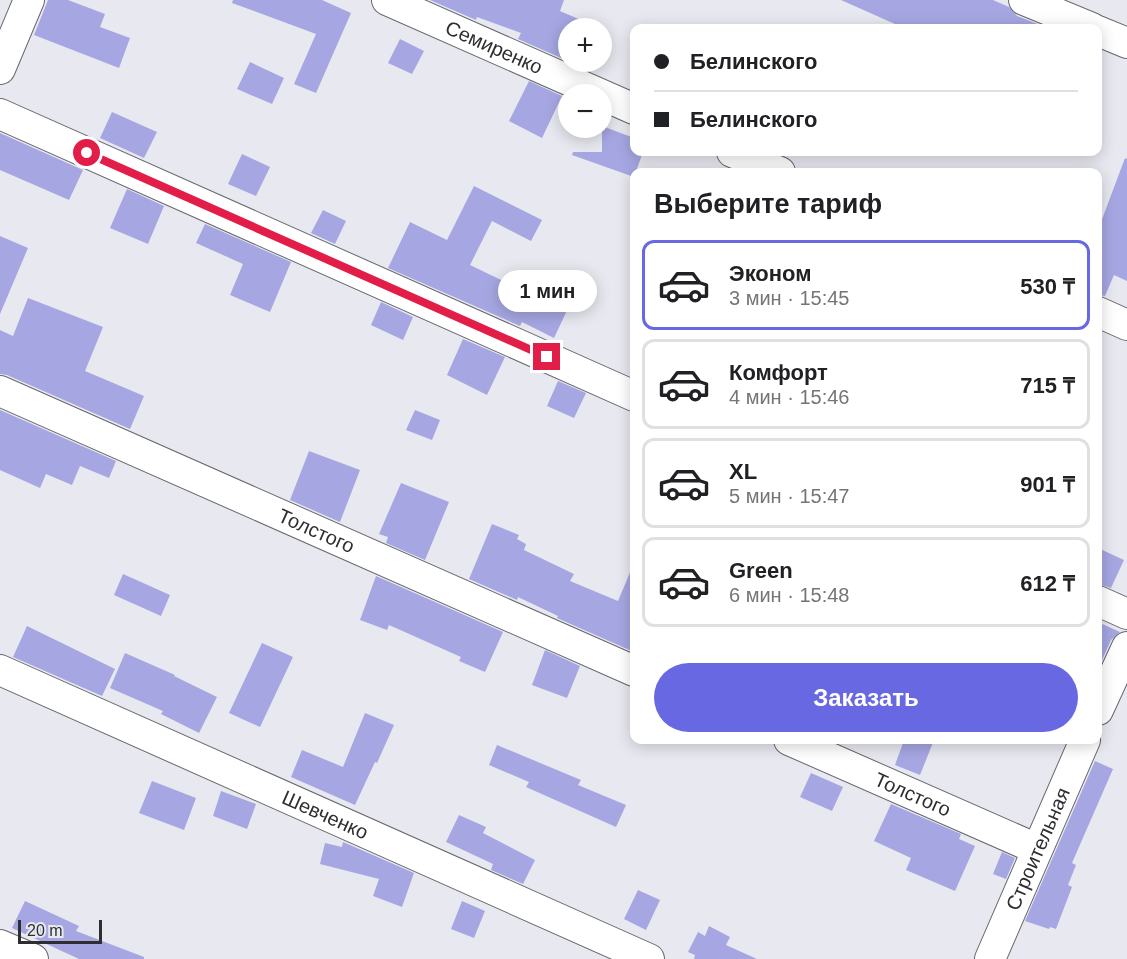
<!DOCTYPE html>
<html lang="ru">
<head>
<meta charset="utf-8">
<style>
	:root { --surface:#fff; --page:#f6f6f6; --text:#202124; --muted:#757577; --line:#e0e0e0; --accent:#6869e2 }
	body { margin:0; font-family:Arial,sans-serif; background:var(--page); color:var(--text); height:100vh; display:flex; flex-direction:column; font-size:22px; white-space:nowrap }
	* { box-sizing:border-box; margin:0 }
	p { font-size:20px; color:var(--muted) }
	.icon { flex:none; width:33px; height:33px; fill:none; stroke:currentColor; stroke-width:2; stroke-linecap:round; stroke-linejoin:round }
	.map { position:relative; flex:1; overflow:hidden }
	.details { position:absolute; left:630px; top:168px; width:472px; height:576px; display:flex; flex-direction:column; background:var(--surface); border-radius:12px; box-shadow:0 3px 15px #0003 }
	.details>* { flex:none }
	.banner { position:absolute; left:630px; top:24px; width:472px; height:132px; border-radius:12px; box-shadow:0 3px 15px #0003; display:grid; align-content:center; height:132px; padding:0 24px; background:var(--surface) }
	.fabs { position:absolute; left:558px; top:18px; display:grid; gap:12px }
	.fabs a { display:grid; place-items:center; width:54px; height:54px; border-radius:50%; background:var(--surface); box-shadow:0 3px 15px #0003; font-size:30px }
	.scale { position:absolute; left:18px; bottom:15px; width:84px; box-sizing:border-box; padding-left:6px; border:3px solid #2e2e31; border-top:0; font-size:16px; line-height:21px; white-space:nowrap; color:#2e2e31; -webkit-text-stroke:4px #e8e9f0; paint-order:stroke }
	.end { position:absolute; width:27px; height:27px; margin:-14px; border:8px solid #e11d48; background:#fff; box-shadow:0 0 0 3px #fff }
	.from { border-radius:50% }
	.bubble { position:absolute; height:42px; border-radius:21px; background:var(--surface); box-shadow:0 3px 15px #0003; font-size:20px; font-weight:600; line-height:42px; text-align:center }
	.banner b { display:flex; align-items:center; gap:21px; height:57px; font-size:22px }
	.banner b+b { border-top:2px solid var(--line) }
	.banner i { width:15px; height:15px; background:var(--text) }
	ul { padding:0; list-style:none }
	li { display:flex; align-items:center; gap:18px; height:90px; margin:0 12px 9px; padding:0 12px; border:3px solid var(--line); border-radius:12px }
	li div { flex:1 }
	li b { display:block; font-size:22px }
	li em { font-style:normal; font-weight:600 }
	li.on { border-color:var(--accent) }
	li>.icon { width:54px; height:54px; stroke-width:1.5 }
	h2 { padding:0 24px; font-size:27px; line-height:72px }
	.button { display:flex; gap:12px; margin-top:auto; padding:12px 24px }
	.button a { flex:1; height:69px; border-radius:36px; background:var(--accent); color:#fff; font-size:24px; font-weight:600; line-height:69px; text-align:center }
	.map>svg:first-child { display:block }
</style>
</head>
<body>
<div class="map">
<svg width="1127" height="959" viewBox="0 0 1127 959">
	<rect width="100%" height="100%" fill="#e8e9f0"/>
	<path fill="#a6a6e2" d="M 48,0 L 68,0 L 105,14 L 100,27 L 130,38 L 119,68 L 34,35 Z
		M 233,0 L 322,0 L 351,13 L 316,93 L 294,84 L 316,34 L 232,3 Z
		M 430,0 L 564,0 L 560,11 L 597,27 L 568,28 L 568,61 L 518,39 L 521,33 L 477,17 L 476,20 Z
		M 841,0 L 993,0 L 1009,7 L 1017,16 L 1048,28 L 904,28 Z
		M 400,39 L 424,51 L 412,74 L 388,63 Z
		M 250,62 L 284,78 L 272,104 L 237,89 Z
		M 529,81 L 562,96 L 542,138 L 509,121 Z
		M 112,112 L 157,132 L 144,158 L 100,138 Z
		M 602,126 L 634,138 L 634,152 L 643,152 L 634,177 L 572,155 L 573,152 L 602,152 Z
		M 0,133 L 83,170 L 69,200 L 0,170 Z
		M 242,154 L 270,167 L 256,196 L 228,184 Z
		M 1125,158 L 1127,159 L 1127,281 L 1114,275 L 1105,296 L 1098,295 L 1098,230 Z
		M 474,186 L 542,220 L 531,241 L 492,221 L 470,265 L 532,295 L 536,287 L 570,304 L 554,338 L 522,322 L 520,326 L 388,268 L 410,222 L 447,240 Z
		M 127,189 L 164,206 L 148,244 L 110,228 Z
		M 323,210 L 346,221 L 335,244 L 311,233 Z
		M 205,224 L 291,262 L 270,312 L 230,295 L 243,264 L 196,243 Z
		M 0,236 L 28,248 L 0,314 Z
		M 28,298 L 103,327 L 85,371 L 144,396 L 130,429 L 7,375 L 0,374 L 0,330 L 13,336 Z
		M 381,302 L 413,317 L 403,340 L 371,325 Z
		M 463,339 L 505,357 L 487,395 L 447,375 Z
		M 558,381 L 586,393 L 574,418 L 547,406 Z
		M 0,410 L 116,461 L 109,478 L 80,466 L 72,485 L 46,474 L 40,488 L 0,470 Z
		M 415,410 L 440,420 L 432,440 L 406,430 Z
		M 309,451 L 360,470 L 340,522 L 290,500 Z
		M 401,483 L 449,502 L 425,560 L 386,543 L 388,537 L 379,534 Z
		M 492,524 L 519,535 L 517,539 L 526,544 L 524,550 L 574,574 L 570,581 L 618,601 L 634,563 L 634,652 L 557,618 L 558,616 L 518,597 L 517,600 L 469,579 Z
		M 1098,548 L 1124,560 L 1111,588 L 1098,584 Z
		M 123,574 L 170,595 L 161,616 L 114,595 Z
		M 376,576 L 503,632 L 485,672 L 459,661 L 461,657 L 389,625 L 387,630 L 360,620 Z
		M 1098,622 L 1120,632 L 1111,640 L 1098,669 Z
		M 27,626 L 115,669 L 102,696 L 13,657 Z
		M 262,643 L 293,657 L 260,727 L 229,713 Z
		M 545,650 L 580,666 L 567,698 L 532,685 Z
		M 125,653 L 175,675 L 174,676 L 217,697 L 199,733 L 161,714 L 163,711 L 110,688 Z
		M 365,713 L 394,725 L 377,763 L 375,762 L 355,805 L 291,777 L 302,750 L 343,767 Z
		M 904,740 L 934,740 L 920,775 L 895,765 Z
		M 497,745 L 581,780 L 578,785 L 626,805 L 616,827 L 526,787 L 529,782 L 489,765 Z
		M 1095,761 L 1113,769 L 1072,863 L 1076,865 L 1068,885 L 1072,887 L 1056,929 L 1050,927 L 1049,929 L 1025,921 Z
		M 811,773 L 843,787 L 832,811 L 800,797 Z
		M 152,781 L 196,798 L 184,830 L 139,813 Z
		M 221,791 L 256,804 L 247,829 L 213,816 Z
		M 891,804 L 961,834 L 959,839 L 975,846 L 955,891 L 906,870 L 911,858 L 874,841 Z
		M 459,815 L 486,827 L 483,833 L 535,860 L 523,884 L 491,870 L 493,864 L 446,842 Z
		M 343,842 L 414,873 L 402,907 L 373,896 L 379,879 L 320,864 L 325,843 L 342,847 Z
		M 1002,852 L 1015,858 L 1006,879 L 993,874 Z
		M 638,890 L 660,900 L 646,930 L 624,919 Z
		M 25,901 L 79,926 L 76,931 L 144,957 L 144,959 L 79,959 L 12,928 Z
		M 462,901 L 485,911 L 474,938 L 451,929 Z
		M 709,926 L 730,937 L 726,945 L 757,959 L 694,959 L 695,955 L 688,952 L 698,932 L 705,936 Z"/>
	<g fill="none" stroke-linecap="round" stroke-linejoin="round">
		<g stroke="#67676e" stroke-width="32">
			<g id="street">
				<path id="s1" d="M 387,0 L 634,109"/>
				<path d="M 1024,0 L 1092,28"/>
				<path d="M 1098,31 L 1127,43"/>
				<path d="M 0,69 L 29,0"/>
				<path d="M 0,114 L 634,396"/>
				<path d="M 732,152 L 780,172"/>
				<path d="M 1098,312 L 1127,325"/>
				<path id="s2" d="M 0,391 L 634,671"/>
				<path d="M 1098,601 L 1127,614"/>
				<path id="s3" d="M 0,670 L 649,959"/>
				<path d="M 1098,710 L 1127,647"/>
				<path id="s4" d="M 789,740 L 1037,849"/>
				<path d="M 0,945 L 33,959"/>
				<path id="s5" d="M 990,959 L 1085,740"/>
			</g>
		</g>
		<use href="#street" stroke="#fff" stroke-width="30"/>
	</g>
	<g fill="none" stroke-linecap="round" stroke-linejoin="round">
		<path stroke="#e11d48" stroke-width="8" d="M 87,153 L 547,357"/>
	</g>
	<g text-anchor="middle" dominant-baseline="central" stroke-width="5" stroke-linejoin="round" paint-order="stroke">
		<g font-size="20" fill="#2e2e31" stroke="#e8e9f0">
			<text stroke="none"><textPath href="#s1" startOffset="117">Семиренко</textPath></text>
			<text stroke="none"><textPath href="#s2" startOffset="346">Толстого</textPath></text>
			<text stroke="none"><textPath href="#s4" startOffset="135">Толстого</textPath></text>
			<text stroke="none"><textPath href="#s3" startOffset="356">Шевченко</textPath></text>
			<text stroke="none"><textPath href="#s5" startOffset="120">Строительная</textPath></text>
		</g>
	</g>
</svg>
<div class="fabs">
<a>+</a>
<a>−</a>
</div>
<div class="scale">20 m</div>
<i class="end from" style="left:87px;top:153px"></i>
<i class="end" style="left:547px;top:357px"></i>
<div class="bubble" style="left:498px;top:270px;width:99px">1 мин</div>
<div class="banner">
<b><i class="from"></i>Белинского</b>
<b><i></i>Белинского</b>
</div>
<section class="details">
<h2>Выберите тариф</h2>
<ul>
<li class="on"><svg class="icon" aria-label="car" viewBox="0 0 24 24"><path d="M5 17H2v-5l4-1 3-4h7l3 4 3 1v5h-3M9 17h6M6 11h13"/><circle cx="7" cy="17" r="2"/><circle cx="17" cy="17" r="2"/></svg><div><b>Эконом</b><p>3 мин · 15:45</p></div><em>530 ₸</em></li>
<li><svg class="icon" aria-label="car" viewBox="0 0 24 24"><path d="M5 17H2v-5l4-1 3-4h7l3 4 3 1v5h-3M9 17h6M6 11h13"/><circle cx="7" cy="17" r="2"/><circle cx="17" cy="17" r="2"/></svg><div><b>Комфорт</b><p>4 мин · 15:46</p></div><em>715 ₸</em></li>
<li><svg class="icon" aria-label="car" viewBox="0 0 24 24"><path d="M5 17H2v-5l4-1 3-4h7l3 4 3 1v5h-3M9 17h6M6 11h13"/><circle cx="7" cy="17" r="2"/><circle cx="17" cy="17" r="2"/></svg><div><b>XL</b><p>5 мин · 15:47</p></div><em>901 ₸</em></li>
<li><svg class="icon" aria-label="car" viewBox="0 0 24 24"><path d="M5 17H2v-5l4-1 3-4h7l3 4 3 1v5h-3M9 17h6M6 11h13"/><circle cx="7" cy="17" r="2"/><circle cx="17" cy="17" r="2"/></svg><div><b>Green</b><p>6 мин · 15:48</p></div><em>612 ₸</em></li>
</ul>
<div class="button"><a>Заказать</a></div>
</section>
</div>
</body>
</html>
